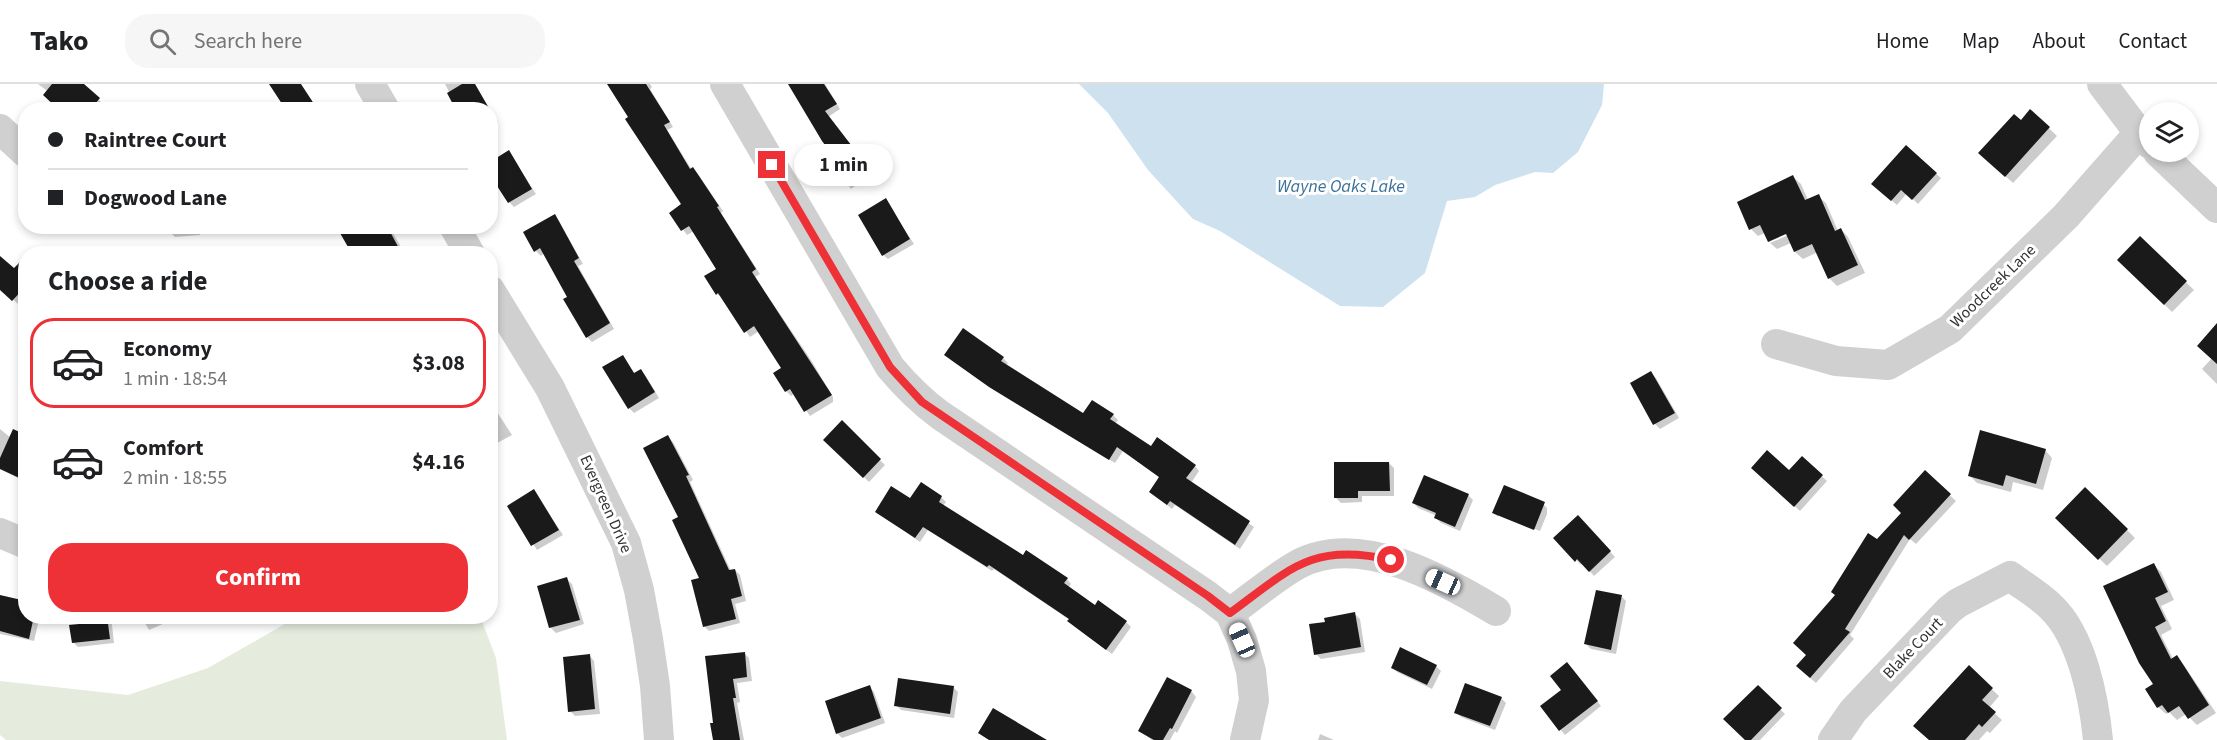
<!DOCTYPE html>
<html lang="en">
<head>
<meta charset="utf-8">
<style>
	:root { --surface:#fff; --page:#f6f6f6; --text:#202124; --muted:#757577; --line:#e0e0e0; --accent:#ed3137 }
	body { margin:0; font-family:"Source Sans 3",sans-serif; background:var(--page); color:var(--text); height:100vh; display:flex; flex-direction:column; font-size:22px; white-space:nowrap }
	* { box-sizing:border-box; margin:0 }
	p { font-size:20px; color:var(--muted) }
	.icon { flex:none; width:33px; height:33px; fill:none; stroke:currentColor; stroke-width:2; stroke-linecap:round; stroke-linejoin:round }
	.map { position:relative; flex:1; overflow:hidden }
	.details { position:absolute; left:18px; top:162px; width:480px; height:378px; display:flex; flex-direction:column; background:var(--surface); border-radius:24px; box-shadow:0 3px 9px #0003 }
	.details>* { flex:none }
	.top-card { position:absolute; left:18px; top:18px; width:480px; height:132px; border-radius:24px; box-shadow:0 3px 9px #0003; display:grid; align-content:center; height:132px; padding:0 30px; background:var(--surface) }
	.fabs { position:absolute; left:2139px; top:18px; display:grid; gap:12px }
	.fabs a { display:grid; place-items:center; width:60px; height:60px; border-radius:50%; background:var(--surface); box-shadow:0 3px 9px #0003; font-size:30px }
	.end { position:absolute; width:27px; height:27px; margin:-14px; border:8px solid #ed3137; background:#fff; box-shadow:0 0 0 3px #fff }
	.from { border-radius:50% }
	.bubble { position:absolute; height:42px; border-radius:21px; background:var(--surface); box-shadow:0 3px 9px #0003; font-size:20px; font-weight:700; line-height:42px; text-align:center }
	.car { position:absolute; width:18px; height:36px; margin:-18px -9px; border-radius:8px; box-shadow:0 0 4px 2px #0007; background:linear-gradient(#fff 24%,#345 0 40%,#fff 0 76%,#345 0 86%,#fff 0) }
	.top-card b { display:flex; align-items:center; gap:21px; height:57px; font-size:22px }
	.top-card b+b { border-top:2px solid var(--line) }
	.top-card i { width:15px; height:15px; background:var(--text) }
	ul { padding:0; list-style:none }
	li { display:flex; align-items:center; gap:18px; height:90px; margin:0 12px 9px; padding:0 18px; border:3px solid transparent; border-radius:24px }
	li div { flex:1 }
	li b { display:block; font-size:22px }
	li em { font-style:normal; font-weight:700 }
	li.current { border-color:var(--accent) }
	li>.icon { width:54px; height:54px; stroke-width:1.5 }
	h2 { padding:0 30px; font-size:27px; line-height:72px }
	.primary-button { display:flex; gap:12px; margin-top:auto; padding:12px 30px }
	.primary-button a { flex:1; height:69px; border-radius:24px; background:var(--accent); color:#fff; font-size:24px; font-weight:700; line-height:69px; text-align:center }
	header { display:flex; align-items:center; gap:36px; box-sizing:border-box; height:84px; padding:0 30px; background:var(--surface); border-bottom:2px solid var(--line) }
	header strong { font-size:28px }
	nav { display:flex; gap:33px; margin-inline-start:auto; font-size:21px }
	.search { width:420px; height:54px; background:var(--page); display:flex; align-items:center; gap:15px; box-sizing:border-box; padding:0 21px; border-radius:24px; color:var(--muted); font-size:22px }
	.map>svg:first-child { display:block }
</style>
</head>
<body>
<header>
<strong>Tako</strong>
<div class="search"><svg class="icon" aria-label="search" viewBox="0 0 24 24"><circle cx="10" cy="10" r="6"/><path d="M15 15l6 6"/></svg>Search here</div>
<nav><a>Home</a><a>Map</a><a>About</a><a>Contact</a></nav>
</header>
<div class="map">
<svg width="2217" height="656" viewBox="0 0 2217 656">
	<rect width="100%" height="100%" fill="#fff"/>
	<path fill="#e5ecde" d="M 480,532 L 496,574 L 507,656 L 6,656 L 0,651 L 0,597 L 128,611 L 208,584 L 297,533 Z"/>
	<path fill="#cde1ef" d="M 1079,0 L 1604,0 L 1602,21 L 1578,68 L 1553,89 L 1535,88 L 1495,101 L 1475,113 L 1447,117 L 1425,189 L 1383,223 L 1340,222 L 1220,147 L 1193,135 L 1148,86 L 1108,29 Z"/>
	<path fill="#0003" d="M 38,0 L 82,0 L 103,20 L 98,26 L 73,26 Z
		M 445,0 L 475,0 L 490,26 L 458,26 Z
		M 609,0 L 650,0 L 652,3 L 650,5 L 673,43 L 667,46 L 692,86 L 693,85 L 698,90 L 723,127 L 721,129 L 760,190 L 755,193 L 811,276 L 833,313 L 833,318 L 810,332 L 794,310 L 791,312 L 786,307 L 783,285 L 759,247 L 750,253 L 723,214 L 717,210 L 718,185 L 694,147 L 687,151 L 671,129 L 683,121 Z
		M 789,0 L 825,0 L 840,25 L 828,33 L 872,89 L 851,105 L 831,79 L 837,74 Z
		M 490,26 L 498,38 L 490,43 Z
		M 2031,27 L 2057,52 L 2013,99 L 1988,76 Z
		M 1906,63 L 1941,94 L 1918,120 L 1907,109 L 1897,121 L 1878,105 Z
		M 509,68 L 536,110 L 514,123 L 509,118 Z
		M 1793,93 L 1801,100 L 1808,116 L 1818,112 L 1826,119 L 1838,147 L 1841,145 L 1848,153 L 1865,189 L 1837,202 L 1829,194 L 1818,168 L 1803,175 L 1795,168 L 1791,159 L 1777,165 L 1770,159 L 1793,149 L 1792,146 L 1770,156 L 1770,159 L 1765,149 L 1758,152 L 1751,145 Z
		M 885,116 L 914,160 L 888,175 L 883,171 Z
		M 554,132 L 559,137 L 583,180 L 578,182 L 614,245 L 592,258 L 587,253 L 569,213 L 544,169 L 541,172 L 536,167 Z
		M 170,142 L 200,142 L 200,151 L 175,153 L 170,148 Z
		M 338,142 L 389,142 L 405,170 L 368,170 Z
		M 2140,154 L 2194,206 L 2172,228 L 2119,176 Z
		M 0,174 L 14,186 L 26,186 L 26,212 L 18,220 L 0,204 Z
		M 2217,241 L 2217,300 L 2202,285 L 2212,274 Z
		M 964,246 L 1003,274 L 1008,279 L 1006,282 L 1084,331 L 1113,331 L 1118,336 L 1115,340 L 1151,364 L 1195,382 L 1199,387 L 1191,399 L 1254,443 L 1240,465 L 1175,421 L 1172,425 L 1155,412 L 1160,394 L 1123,367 L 1115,379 L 996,307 L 951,276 Z
		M 622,273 L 635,290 L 640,286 L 645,291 L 659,314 L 634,329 L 629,324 Z
		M 1651,289 L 1656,294 L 1679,334 L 1660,345 L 1655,340 L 1632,300 Z
		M 490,317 L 512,351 L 490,363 Z
		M 842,339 L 885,381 L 869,398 L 825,355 Z
		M 0,345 L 11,354 L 26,352 L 26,398 L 0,385 Z
		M 668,353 L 673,358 L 693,396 L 690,398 L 731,487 L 735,486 L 740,491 L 746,517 L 735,520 L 740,539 L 709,547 L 704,542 L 701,495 L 680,434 Z
		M 2045,366 L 2052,374 L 2043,406 L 2013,398 L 2011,408 L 1977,399 L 1969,391 Z
		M 1802,374 L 1827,397 L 1800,427 L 1758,389 L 1790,388 Z
		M 1389,379 L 1394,384 L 1394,412 L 1362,412 L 1362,418 L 1341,419 L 1336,414 Z
		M 1925,388 L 1956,417 L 1916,460 L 1910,455 L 1850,551 L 1854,555 L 1816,599 L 1803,588 L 1808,571 L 1836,511 L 1877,457 L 1903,429 Z
		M 2086,405 L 2135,454 L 2107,482 L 2057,434 Z
		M 534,407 L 563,451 L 537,466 L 509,422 Z
		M 1468,411 L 1473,416 L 1460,447 L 1441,439 L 1436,434 L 1437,432 L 1418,424 L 1414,419 Z
		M 941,413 L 946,418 L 943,422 L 1024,473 L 1067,495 L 1071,500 L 1068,504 L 1095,523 L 1099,518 L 1126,538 L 1131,543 L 1112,570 L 1074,542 L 1069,537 L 1070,536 L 994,485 L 992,487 L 928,446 L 920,458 L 877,428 L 910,416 Z
		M 1542,419 L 1547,424 L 1547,430 L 1540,447 L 1498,430 L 1498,433 L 1494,429 Z
		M 1578,433 L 1615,473 L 1594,492 L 1582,479 L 1581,481 L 1555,454 Z
		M 2153,480 L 2161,488 L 2174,516 L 2161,522 L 2172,545 L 2161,551 L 2173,575 L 2177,573 L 2184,581 L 2216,629 L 2197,641 L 2186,630 L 2177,636 L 2169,628 L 2166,630 L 2158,623 L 2155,601 Z
		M 567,495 L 572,500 L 584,540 L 556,549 L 551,544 L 539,503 Z
		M 0,512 L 26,532 L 40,532 L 34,557 L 0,550 Z
		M 1622,513 L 1626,517 L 1616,570 L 1591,565 L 1586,560 Z
		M 1355,530 L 1360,535 L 1365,568 L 1321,575 L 1316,570 Z
		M 79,532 L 111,532 L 114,559 L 78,563 L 73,558 L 80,541 Z
		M 141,532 L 181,532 L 149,546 Z
		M 744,569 L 749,574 L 752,597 L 737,599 L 740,618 L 737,619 L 744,656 L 714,656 L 714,640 L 706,573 Z
		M 590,572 L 594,577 L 600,630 L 575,632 L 570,627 Z
		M 1436,582 L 1441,587 L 1432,605 L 1397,588 L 1392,583 Z
		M 1969,583 L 1999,612 L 1989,624 L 2002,636 L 1990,649 L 1987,647 L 1979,656 L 1930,656 Z
		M 1572,585 L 1601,622 L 1565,651 L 1542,623 L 1563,606 Z
		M 1167,595 L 1192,608 L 1196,613 L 1177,649 L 1175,647 L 1170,656 L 1152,656 L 1140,647 Z
		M 870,603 L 874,608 L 885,639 L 842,654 L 837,649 Z
		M 953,603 L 958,608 L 954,634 L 901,626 L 896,621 Z
		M 1758,603 L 1785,630 L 1760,656 L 1747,656 Z
		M 1501,614 L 1506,619 L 1495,646 L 1461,633 L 1456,628 Z
		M 1320,650 L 1334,656 L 1318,656 Z"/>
	<path fill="#1a1a1a" d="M 52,0 L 84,0 L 100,14 L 90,26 L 59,26 L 43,11 Z
		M 269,0 L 301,0 L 318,26 L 286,26 Z
		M 462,0 L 475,0 L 490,26 L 456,26 L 447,9 Z
		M 607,0 L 646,0 L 670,38 L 664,41 L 690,85 L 693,83 L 719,122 L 717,123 L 756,185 L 752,188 L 832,311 L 804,328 L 790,305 L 785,308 L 773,289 L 781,284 L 754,242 L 744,249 L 718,209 L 716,211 L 704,192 L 716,185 L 689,142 L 681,147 L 669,129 L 681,120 L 625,35 L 628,33 Z
		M 788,0 L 824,0 L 837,20 L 825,27 L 868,83 L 845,101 L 828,79 L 835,74 L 822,57 Z
		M 2030,25 L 2050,43 L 2005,93 L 1978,69 L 2014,30 L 2021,36 Z
		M 1906,61 L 1937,89 L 1912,116 L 1901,106 L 1891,117 L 1871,100 Z
		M 509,66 L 532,105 L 508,119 L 490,91 L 490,78 Z
		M 1793,91 L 1805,116 L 1819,110 L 1835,147 L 1841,144 L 1858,181 L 1828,195 L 1812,160 L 1794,168 L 1786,150 L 1768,158 L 1760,141 L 1749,146 L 1737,118 Z
		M 886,114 L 910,155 L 882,172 L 858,131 Z
		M 555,130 L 579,174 L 574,177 L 610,239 L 586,254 L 563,215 L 567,213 L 540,164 L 534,168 L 523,148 Z
		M 336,142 L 387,142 L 402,170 L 352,170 Z
		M 2140,152 L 2187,197 L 2164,221 L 2117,176 Z
		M 0,172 L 14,184 L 26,172 L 26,202 L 12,217 L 0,206 Z
		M 2217,239 L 2217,280 L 2197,262 Z
		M 963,244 L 1004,273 L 1001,277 L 1083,329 L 1092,316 L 1114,330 L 1110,335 L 1151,362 L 1157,353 L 1196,381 L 1186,394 L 1250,437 L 1235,461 L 1170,417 L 1167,421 L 1149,408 L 1159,393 L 1117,363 L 1109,376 L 989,303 L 944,271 Z
		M 623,271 L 634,289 L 641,285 L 655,308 L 628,325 L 602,283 Z
		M 1651,287 L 1675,329 L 1653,341 L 1630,299 Z
		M 842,336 L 881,375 L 863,394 L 823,356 Z
		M 13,345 L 26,351 L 26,397 L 0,385 L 0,374 Z
		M 1980,346 L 2046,365 L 2036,400 L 2006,391 L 2003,402 L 1968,392 Z
		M 668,351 L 689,391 L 686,392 L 729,486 L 735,485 L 742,512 L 731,515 L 736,535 L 703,543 L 691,496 L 699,494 L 672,436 L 678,433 L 643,364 Z
		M 1767,366 L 1789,386 L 1802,372 L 1823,391 L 1794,423 L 1751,384 Z
		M 1334,378 L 1389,378 L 1390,407 L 1358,407 L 1358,414 L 1334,414 Z
		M 1925,386 L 1951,410 L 1909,456 L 1904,451 L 1845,545 L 1850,548 L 1810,594 L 1796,582 L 1806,571 L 1793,559 L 1835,511 L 1831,508 L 1868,449 L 1877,455 L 1901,429 L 1893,421 Z
		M 1424,391 L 1469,410 L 1455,443 L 1434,434 L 1436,429 L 1412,419 Z
		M 921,398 L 942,412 L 939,418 L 1023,471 L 1026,466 L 1068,494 L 1064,499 L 1095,521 L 1098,516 L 1127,537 L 1106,566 L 1067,537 L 1069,535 L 989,481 L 987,483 L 923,443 L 915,454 L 875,428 L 891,402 L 910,414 Z
		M 1504,401 L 1545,418 L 1534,446 L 1492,429 Z
		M 2085,403 L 2128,445 L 2098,476 L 2055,434 Z
		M 534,405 L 559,446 L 531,462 L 507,422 Z
		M 1578,431 L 1611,467 L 1589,488 L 1577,475 L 1575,478 L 1553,454 Z
		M 2154,479 L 2168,508 L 2155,514 L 2166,537 L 2155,543 L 2171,575 L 2177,571 L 2209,621 L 2188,635 L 2179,622 L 2168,629 L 2162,621 L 2157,624 L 2145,605 L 2153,600 L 2139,579 L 2103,502 Z
		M 567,493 L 580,536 L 549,544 L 537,502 Z
		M 1596,506 L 1622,511 L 1611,566 L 1584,560 Z
		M 0,511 L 26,517 L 26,532 L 34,532 L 29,555 L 0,547 Z
		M 1355,528 L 1361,563 L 1314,571 L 1309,540 L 1325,538 L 1324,534 Z
		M 78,532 L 107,532 L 110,555 L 72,559 L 69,541 L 79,540 Z
		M 1400,563 L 1437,581 L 1427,601 L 1391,584 Z
		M 745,568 L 747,593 L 733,595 L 736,614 L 733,614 L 740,656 L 713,656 L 710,639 L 713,639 L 705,572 Z
		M 590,570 L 595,625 L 568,628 L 563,573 Z
		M 1567,578 L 1598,617 L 1559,647 L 1540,622 L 1561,606 L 1550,592 Z
		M 1969,581 L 1993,604 L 1982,616 L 1996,628 L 1982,643 L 1979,640 L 1965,656 L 1929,656 L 1913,642 Z
		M 1167,593 L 1192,606 L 1172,645 L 1170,644 L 1163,656 L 1154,656 L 1138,647 Z
		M 898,594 L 954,602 L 950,630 L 894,622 Z
		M 1465,599 L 1502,613 L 1490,642 L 1454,629 Z
		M 870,601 L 881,634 L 836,650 L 825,617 Z
		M 1758,601 L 1782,624 L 1751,656 L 1745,656 L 1723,635 Z
		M 993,624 L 1047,656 L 989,656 L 978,649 Z"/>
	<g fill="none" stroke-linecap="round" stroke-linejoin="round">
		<path stroke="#d0d0d0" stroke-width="30" d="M 370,0 L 385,26
			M 725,0 L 890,283 C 905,301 921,317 940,331 L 1208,512 L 1230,529 L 1242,556 L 1251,587 L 1254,616 L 1245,656
			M 2102,0 L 2139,49 L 2150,60
			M 0,45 L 26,69
			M 2158,68 L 2217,124
			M 454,142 L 470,170
			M 490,206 L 550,304 L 626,459 L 639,506 L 648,555 L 655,602 L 659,656
			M 1776,260 L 1836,277 L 1888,281 L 1950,245 L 2066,132 L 2139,49
			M 0,449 L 26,460
			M 1230,529 C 1252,513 1274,494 1297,481 C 1359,447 1443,495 1496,527
			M 1833,656 L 1853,627 L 1949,526 L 1958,519 L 2010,492 C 2023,502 2039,511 2051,523 C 2082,552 2094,615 2098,656"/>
	</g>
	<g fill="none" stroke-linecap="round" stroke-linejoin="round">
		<path stroke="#ed3137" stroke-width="8" d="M 772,81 L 890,283 L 922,318 L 1208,512 L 1230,529 C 1290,485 1312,458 1391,476"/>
	</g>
	<g text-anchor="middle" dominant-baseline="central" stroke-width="6" stroke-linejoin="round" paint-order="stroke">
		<g font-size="16" fill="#333" stroke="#fff">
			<text transform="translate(1993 202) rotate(-44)">Woodcreek Lane</text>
			<text transform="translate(606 420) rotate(66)">Evergreen Drive</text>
			<text transform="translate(1913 564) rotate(-46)">Blake Court</text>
		</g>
		<g font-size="18" font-style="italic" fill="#3b719a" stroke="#fff">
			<text x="1341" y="102">Wayne Oaks Lake</text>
		</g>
	</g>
</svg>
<div class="fabs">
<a><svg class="icon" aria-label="layers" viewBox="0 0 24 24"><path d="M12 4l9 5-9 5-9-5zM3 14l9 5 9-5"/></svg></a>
</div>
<i class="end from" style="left:1391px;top:476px"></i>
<i class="end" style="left:772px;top:81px"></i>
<div class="bubble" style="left:794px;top:60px;width:99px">1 min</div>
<i class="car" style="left:1443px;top:498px;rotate:294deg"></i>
<i class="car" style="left:1242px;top:556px;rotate:336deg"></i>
<div class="top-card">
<b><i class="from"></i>Raintree Court</b>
<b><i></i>Dogwood Lane</b>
</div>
<section class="details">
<h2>Choose a ride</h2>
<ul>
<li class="current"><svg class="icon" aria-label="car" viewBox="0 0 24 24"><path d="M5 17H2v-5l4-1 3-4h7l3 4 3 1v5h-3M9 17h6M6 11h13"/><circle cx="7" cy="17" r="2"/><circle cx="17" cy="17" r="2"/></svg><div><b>Economy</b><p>1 min · 18:54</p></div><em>$3.08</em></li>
<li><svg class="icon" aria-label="car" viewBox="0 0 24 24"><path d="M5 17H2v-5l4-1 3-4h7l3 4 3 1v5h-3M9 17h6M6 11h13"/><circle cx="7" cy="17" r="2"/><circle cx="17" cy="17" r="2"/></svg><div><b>Comfort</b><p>2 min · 18:55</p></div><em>$4.16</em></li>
</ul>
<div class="primary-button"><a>Confirm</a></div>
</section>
</div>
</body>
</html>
